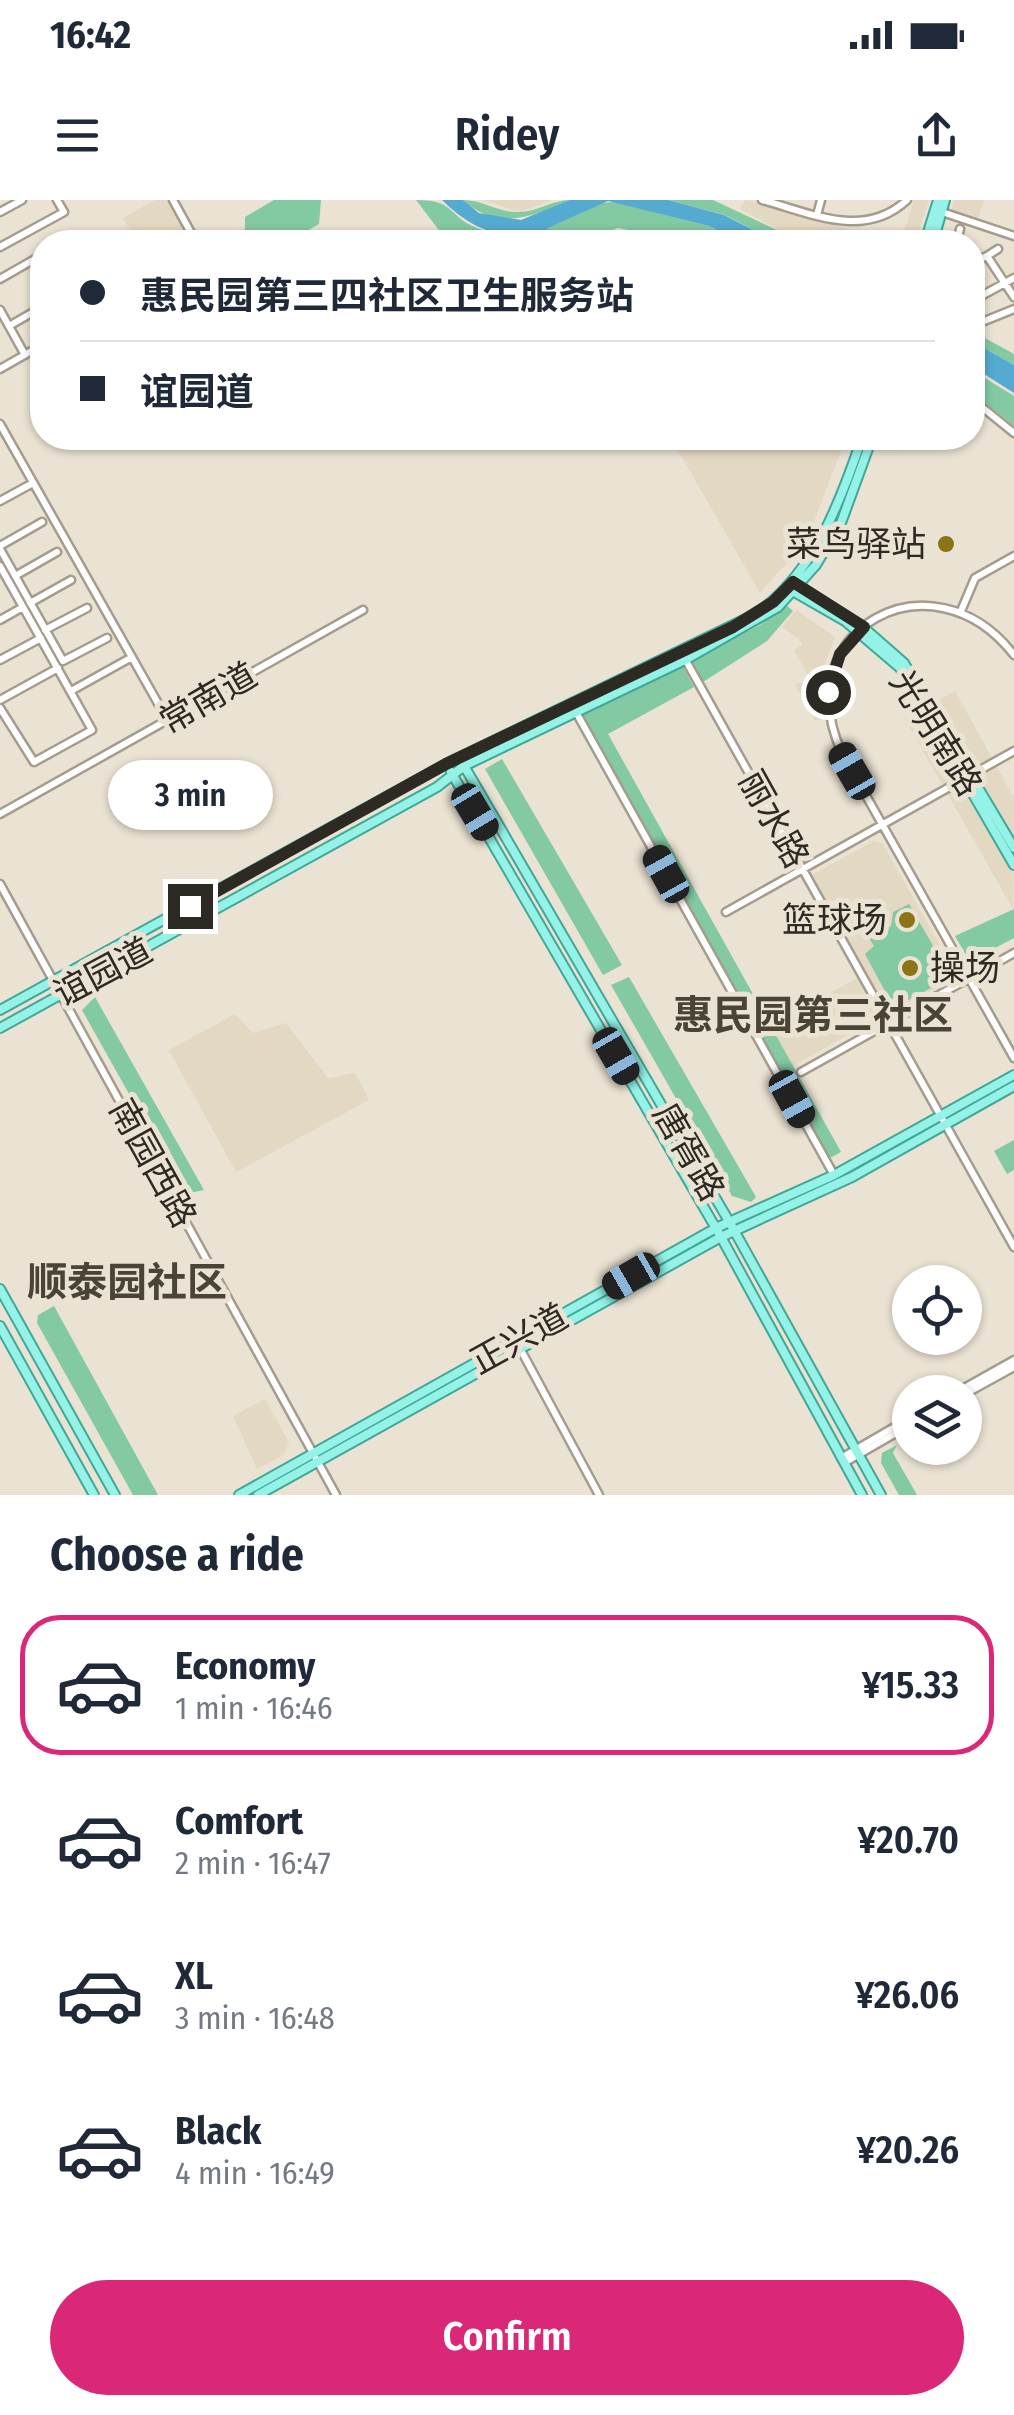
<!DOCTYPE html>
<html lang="en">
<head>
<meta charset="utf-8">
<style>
	:root { --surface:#fff; --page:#f6f6f7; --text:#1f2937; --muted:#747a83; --line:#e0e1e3; --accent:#db2777 }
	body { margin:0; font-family:"Fira Sans Condensed","Noto Sans SC",sans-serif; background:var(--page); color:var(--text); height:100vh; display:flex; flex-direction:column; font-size:38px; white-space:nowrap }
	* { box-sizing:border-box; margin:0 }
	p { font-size:32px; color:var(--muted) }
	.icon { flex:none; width:55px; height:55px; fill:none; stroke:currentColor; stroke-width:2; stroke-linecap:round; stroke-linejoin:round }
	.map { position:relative; height:1295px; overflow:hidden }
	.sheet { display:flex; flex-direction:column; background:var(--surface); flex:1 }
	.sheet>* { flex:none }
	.top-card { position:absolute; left:30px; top:30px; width:955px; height:220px; border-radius:40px; box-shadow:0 2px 8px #0004; display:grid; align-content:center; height:220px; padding:0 50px; background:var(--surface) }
	.tools { position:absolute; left:892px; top:1065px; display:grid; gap:20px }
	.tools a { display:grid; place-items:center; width:90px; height:90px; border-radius:50%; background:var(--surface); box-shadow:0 2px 8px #0004; font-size:50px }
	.end { position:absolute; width:45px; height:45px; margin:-22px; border:12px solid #2d2a24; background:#fff; box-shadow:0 0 0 5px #fff }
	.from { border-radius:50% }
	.bubble { position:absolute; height:70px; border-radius:35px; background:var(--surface); box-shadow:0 2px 8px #0004; font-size:32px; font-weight:600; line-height:70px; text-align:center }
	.car { position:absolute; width:30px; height:60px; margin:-30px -15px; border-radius:12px; box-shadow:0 0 8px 2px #0007; background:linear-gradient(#222 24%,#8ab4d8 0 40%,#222 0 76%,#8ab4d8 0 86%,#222 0) }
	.top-card b { display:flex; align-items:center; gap:35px; height:95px; font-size:38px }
	.top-card b+b { border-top:2px solid var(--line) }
	.top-card i { width:25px; height:25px; background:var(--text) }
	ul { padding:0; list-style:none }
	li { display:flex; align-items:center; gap:30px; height:140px; margin:0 20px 15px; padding:0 30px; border:5px solid transparent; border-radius:40px }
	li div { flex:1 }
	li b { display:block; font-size:38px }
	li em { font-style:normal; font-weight:600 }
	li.selected { border-color:var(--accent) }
	li>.icon { width:90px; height:90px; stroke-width:1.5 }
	h2 { padding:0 50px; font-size:45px; line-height:120px }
	.action { display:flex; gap:20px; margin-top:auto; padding:20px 50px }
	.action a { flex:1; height:115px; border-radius:60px; background:var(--accent); color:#fff; font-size:40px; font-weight:600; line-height:115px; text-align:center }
	.status { display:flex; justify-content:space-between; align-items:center; height:70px; padding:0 50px; background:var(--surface); direction:ltr }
	.status svg { height:28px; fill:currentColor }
	header { display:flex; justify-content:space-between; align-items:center; height:130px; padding:0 50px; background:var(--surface); font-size:45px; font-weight:600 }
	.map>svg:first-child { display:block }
</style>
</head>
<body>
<div class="status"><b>16:42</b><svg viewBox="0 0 49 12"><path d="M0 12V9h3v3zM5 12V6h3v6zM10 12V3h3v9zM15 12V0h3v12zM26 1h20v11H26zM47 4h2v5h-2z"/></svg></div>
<header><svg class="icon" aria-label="menu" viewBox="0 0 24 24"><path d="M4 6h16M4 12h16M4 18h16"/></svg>Ridey<svg class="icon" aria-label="share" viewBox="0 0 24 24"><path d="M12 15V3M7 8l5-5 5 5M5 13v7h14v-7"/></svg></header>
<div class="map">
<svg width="1014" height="1295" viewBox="0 0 1014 1295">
	<rect width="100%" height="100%" fill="#eae2d2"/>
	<path fill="#e3d8c1" d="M 155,0 L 168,0 L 191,42 L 165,42 L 161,37 L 137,42 L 123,18 Z
		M 482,0 L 552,0 L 520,12 Z
		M 745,0 L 747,0 L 895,42 L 802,42 L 740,9 Z
		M 914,0 L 929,0 L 915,42 L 901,42 Z
		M 954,0 L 984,0 L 977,22 L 951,12 Z
		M 671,238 L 846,238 L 807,340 L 760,393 Z
		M 796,410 L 835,437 L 820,476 L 808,475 L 794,450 L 802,445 L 799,439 L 782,427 Z
		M 801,482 L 820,484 L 821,519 L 815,521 L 795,485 Z
		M 955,491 L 1014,598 L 1013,709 L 905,519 Z
		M 874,641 L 883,644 L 955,772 L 953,779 L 889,814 L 812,675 Z
		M 859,777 L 881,816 L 793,866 L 770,826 Z
		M 235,814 L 253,833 L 286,823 L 328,878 L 355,873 L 369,900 L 236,972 L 169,850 Z
		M 265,1199 L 289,1243 L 283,1255 L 257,1269 L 233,1216 Z"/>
	<path fill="#83c9a2" d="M 274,0 L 321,0 L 319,24 L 287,42 L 254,42 L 245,31 L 245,17 Z
		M 416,0 C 456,0 447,16 477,28 C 523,47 561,21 602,3 L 614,2 L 709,26 L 744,42 L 691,42 L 618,28 L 578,42 L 448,42 Z
		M 463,0 C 483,0 497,12 517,12 C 536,13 551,0 570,0 C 534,17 497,31 463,0 Z
		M 668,0 L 713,0 L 802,42 L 777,42 L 725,15 Z
		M 972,131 L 1014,154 L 1014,165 L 973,142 Z
		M 972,170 L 1014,196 L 1014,226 L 973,193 Z
		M 786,405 L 793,411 L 767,441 L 703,482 L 691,461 L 760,425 Z
		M 682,465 L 694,487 L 608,534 L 841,952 L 830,958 L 580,514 Z
		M 502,559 L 622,765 L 603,775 L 485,569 Z
		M 909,704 L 951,777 L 894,808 L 865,754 L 874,746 L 869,738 L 891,726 L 893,712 Z
		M 1014,709 L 1014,738 L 976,758 L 966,755 L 955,736 Z
		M 629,777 L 756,997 L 751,1002 L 732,996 L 611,785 Z
		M 95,797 L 204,990 L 185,994 L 82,810 Z
		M 1014,940 L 1014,970 L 1007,974 L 994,951 Z
		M 54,1106 L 158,1295 L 133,1295 L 37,1123 L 38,1115 Z
		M 897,1245 L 893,1253 L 917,1295 L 899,1295 L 881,1263 L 882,1253 Z"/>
	<path fill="#55aad1" d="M 442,0 L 463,0 L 479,13 L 521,20 L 570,0 L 668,0 L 724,15 L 777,42 L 744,42 L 709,26 L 608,1 L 548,28 L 544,36 L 540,32 C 503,45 467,25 442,0 Z
		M 973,142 L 1014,165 L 1014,193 L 973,167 Z"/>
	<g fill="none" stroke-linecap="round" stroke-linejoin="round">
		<g stroke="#a49c8d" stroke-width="11">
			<path id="minor" d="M 173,0 L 196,42
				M 762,0 C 811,13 864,40 907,0
				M 0,12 L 22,0
				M 942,12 L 1014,36
				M 817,15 L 821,0
				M 65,42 L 73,38
				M 957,42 L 960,29
				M 0,47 L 64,12 L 57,0
				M 987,56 L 998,49
				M 972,63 L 987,56 L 1014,97
				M 0,79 L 42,55
				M 972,101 L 1014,78
				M 0,110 L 25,155
				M 9,126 L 42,107
				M 972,126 L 1014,109
				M 0,169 L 42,145
				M 972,199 L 1014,233
				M 0,224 L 168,521
				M 0,301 L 33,283
				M 0,346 L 42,322
				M 0,349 L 63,461 L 107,438
				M 0,366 L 92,530 L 34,562 L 0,508
				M 15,376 L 57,352
				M 30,403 L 71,380
				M 961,411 L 975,378 L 1014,356
				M 0,420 L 23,407
				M 45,430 L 87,408
				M 1014,455 C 932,349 785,430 842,553 L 1014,858
				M 685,459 L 1014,1047
				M 0,460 L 41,438
				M 71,491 L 132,457
				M 0,500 L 58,468
				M 572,505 L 834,975
				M 0,614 L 363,410
				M 0,684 L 336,1295
				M 726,712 L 1014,551
				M 801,872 L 1014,753
				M 516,1141 L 599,1295
				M 957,1192 L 1014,1160
				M 965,1194 L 1014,1167
				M 841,1258 L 910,1218
				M 844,1263 L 910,1225"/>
		</g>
		<g stroke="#42a798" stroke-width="12">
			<path id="major" d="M 925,42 L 938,0
				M 933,42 L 945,0
				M 796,384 L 863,427 L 904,463 L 1014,648
				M 791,390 L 845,421 L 900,468 L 1014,665
				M 463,564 L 730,1023 L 881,1295
				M 451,572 L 721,1037 L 862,1295
				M 0,810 L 446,564 L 756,414 C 814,373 840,303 862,238
				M 0,828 L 437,587 L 464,566 L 685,460 L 778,407 L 816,365 L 841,323 L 872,238
				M 0,1089 L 115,1295
				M 0,1126 L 94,1295
				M 239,1295 L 716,1028 L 834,975 L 1014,875
				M 258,1295 L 721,1037 L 852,977 L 1014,886"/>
		</g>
		<use href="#minor" stroke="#fff" stroke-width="6"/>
		<use href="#major" stroke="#94f2e6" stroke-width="8"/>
	</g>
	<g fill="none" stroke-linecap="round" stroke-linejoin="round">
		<path stroke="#2d2a24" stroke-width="12" d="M 190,706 L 446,564 L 733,427 L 773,402 L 793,382 L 864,427 L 840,454 L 828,492"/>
	</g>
	<g fill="#8b7418" stroke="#eae2d2" stroke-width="4">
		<circle cx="946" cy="344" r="10"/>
		<circle cx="907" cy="720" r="10"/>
		<circle cx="910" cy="768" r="10"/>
	</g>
	<g text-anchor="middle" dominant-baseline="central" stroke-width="10" stroke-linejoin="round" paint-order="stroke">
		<g font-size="35" fill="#2d2a24" stroke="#eae2d2" text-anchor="end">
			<text x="926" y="344">菜鸟驿站</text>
			<text x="887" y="720">篮球场</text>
			<text x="930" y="768" text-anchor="start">操场</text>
		</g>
		<g font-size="35" fill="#2d2a24" stroke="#eae2d2">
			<text transform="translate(208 498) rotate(-30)">常南道</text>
			<text transform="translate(936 533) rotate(58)">光明南路</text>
			<text transform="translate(774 619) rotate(61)">丽水路</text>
			<text transform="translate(103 772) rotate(-28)">谊园道</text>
			<text transform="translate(689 952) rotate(60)">唐胥路</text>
			<text transform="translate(153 963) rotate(61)">南园西路</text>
			<text transform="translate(519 1139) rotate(-29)">正兴道</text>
		</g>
		<g font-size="40" font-weight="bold" fill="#4a4437" stroke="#eae2d2">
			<text x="813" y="816">惠民园第三社区</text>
			<text x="127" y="1083">顺泰园社区</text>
		</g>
	</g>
</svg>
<div class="tools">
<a><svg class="icon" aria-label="locate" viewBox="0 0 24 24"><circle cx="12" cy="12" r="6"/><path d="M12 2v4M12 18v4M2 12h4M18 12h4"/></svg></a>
<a><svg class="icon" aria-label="layers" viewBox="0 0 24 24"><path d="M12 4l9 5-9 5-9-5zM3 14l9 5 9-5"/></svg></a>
</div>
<i class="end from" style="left:828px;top:492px"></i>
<i class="end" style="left:190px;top:706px"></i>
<div class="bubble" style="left:108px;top:560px;width:165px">3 min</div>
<i class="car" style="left:852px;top:571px;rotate:330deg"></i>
<i class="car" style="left:475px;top:612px;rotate:149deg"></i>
<i class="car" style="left:666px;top:674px;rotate:331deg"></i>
<i class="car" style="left:616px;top:856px;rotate:150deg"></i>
<i class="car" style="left:792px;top:899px;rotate:151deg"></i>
<i class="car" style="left:631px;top:1076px;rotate:240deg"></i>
<div class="top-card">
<b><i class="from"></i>惠民园第三四社区卫生服务站</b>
<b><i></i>谊园道</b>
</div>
</div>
<section class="sheet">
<h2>Choose a ride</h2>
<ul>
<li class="selected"><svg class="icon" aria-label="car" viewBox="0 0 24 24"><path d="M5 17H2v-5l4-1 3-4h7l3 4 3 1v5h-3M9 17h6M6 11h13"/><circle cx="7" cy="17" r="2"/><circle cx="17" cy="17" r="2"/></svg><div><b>Economy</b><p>1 min · 16:46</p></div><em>¥15.33</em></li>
<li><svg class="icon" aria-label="car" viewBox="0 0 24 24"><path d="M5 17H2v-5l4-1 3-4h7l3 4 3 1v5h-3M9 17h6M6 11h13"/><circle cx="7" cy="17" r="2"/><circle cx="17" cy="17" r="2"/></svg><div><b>Comfort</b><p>2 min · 16:47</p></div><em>¥20.70</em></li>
<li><svg class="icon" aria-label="car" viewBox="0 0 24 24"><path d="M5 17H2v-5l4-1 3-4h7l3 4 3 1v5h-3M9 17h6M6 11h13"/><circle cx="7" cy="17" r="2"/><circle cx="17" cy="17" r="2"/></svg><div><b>XL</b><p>3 min · 16:48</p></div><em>¥26.06</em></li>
<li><svg class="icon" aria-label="car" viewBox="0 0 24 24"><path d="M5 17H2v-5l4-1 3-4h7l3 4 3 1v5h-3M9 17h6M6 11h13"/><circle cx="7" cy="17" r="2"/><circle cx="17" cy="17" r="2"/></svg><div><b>Black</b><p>4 min · 16:49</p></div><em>¥20.26</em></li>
</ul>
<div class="action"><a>Confirm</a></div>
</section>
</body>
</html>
